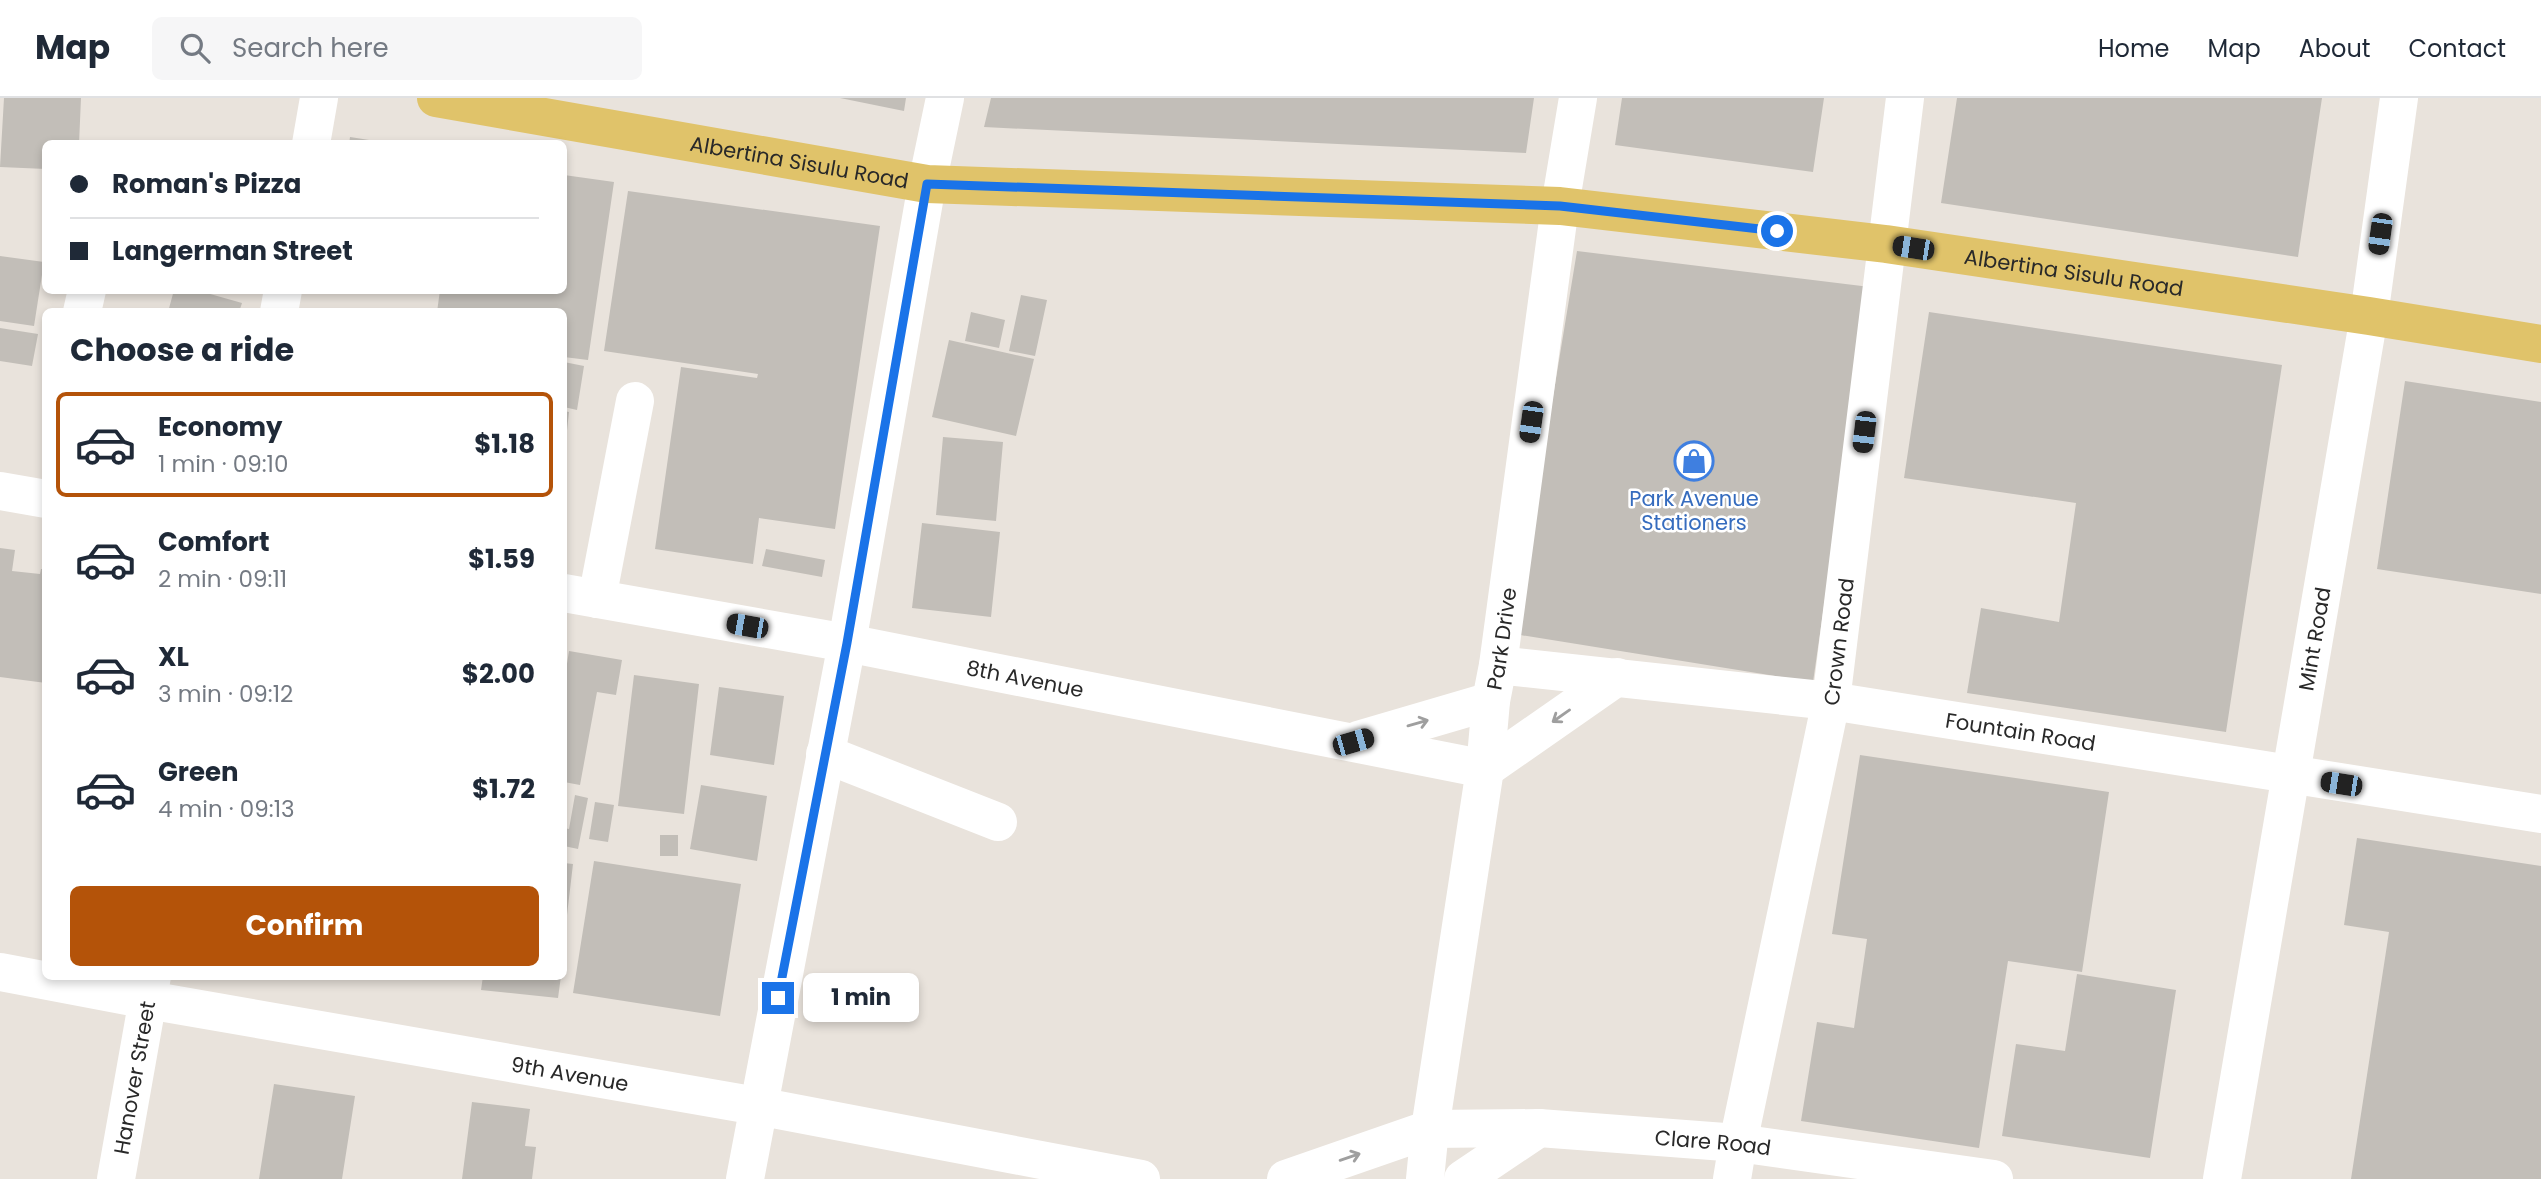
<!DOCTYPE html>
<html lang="en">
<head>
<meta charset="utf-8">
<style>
	:root { --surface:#fff; --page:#f6f6f7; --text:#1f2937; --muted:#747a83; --line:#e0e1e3; --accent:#b45309 }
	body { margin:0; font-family:Poppins,sans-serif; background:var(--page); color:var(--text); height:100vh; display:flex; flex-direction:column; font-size:26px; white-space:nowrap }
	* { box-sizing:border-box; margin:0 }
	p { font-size:23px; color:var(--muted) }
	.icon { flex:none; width:38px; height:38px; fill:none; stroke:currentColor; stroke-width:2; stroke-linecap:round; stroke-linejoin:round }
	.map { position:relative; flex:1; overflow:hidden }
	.details { position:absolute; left:42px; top:210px; width:525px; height:672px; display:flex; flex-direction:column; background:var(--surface); border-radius:10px; box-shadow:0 4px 10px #0003 }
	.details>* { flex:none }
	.top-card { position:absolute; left:42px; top:42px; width:525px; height:154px; border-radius:10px; box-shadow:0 4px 10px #0003; display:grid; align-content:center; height:154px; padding:0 28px; background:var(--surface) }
	.end { position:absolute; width:32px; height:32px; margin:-16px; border:9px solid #1a73e8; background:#fff; box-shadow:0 0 0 4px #fff }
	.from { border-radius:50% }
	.bubble { position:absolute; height:49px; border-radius:10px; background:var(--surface); box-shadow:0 4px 10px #0003; font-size:23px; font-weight:700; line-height:49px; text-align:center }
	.car { position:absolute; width:21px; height:42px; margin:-21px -10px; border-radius:9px; box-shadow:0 0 5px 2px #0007; background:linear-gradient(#222 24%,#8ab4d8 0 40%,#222 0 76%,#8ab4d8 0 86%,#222 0) }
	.top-card b { display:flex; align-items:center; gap:24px; height:66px; font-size:26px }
	.top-card b+b { border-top:2px solid var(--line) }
	.top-card i { width:18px; height:18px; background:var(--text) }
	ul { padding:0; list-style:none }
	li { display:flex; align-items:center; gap:21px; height:105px; margin:0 14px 10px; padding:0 14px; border:4px solid transparent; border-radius:10px }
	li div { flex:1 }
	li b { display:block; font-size:26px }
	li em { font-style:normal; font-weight:700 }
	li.selected { border-color:var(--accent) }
	li>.icon { width:63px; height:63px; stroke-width:1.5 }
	h2 { padding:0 28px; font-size:32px; line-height:84px }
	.primary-button { display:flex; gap:14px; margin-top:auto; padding:14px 28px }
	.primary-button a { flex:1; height:80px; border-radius:10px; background:var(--accent); color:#fff; font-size:28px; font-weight:700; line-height:80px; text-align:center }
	header { display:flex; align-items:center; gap:42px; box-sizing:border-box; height:98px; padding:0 35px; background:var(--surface); border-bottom:2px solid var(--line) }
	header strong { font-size:33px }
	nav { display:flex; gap:38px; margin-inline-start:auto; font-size:24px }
	.search { width:490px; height:63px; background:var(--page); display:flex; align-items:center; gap:18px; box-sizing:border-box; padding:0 24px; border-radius:10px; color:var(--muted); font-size:26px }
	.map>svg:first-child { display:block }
</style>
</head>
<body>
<header>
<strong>Map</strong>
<div class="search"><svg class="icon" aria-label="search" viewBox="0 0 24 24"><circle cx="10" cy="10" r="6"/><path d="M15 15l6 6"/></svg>Search here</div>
<nav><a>Home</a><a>Map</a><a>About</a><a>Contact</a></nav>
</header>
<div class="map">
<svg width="2541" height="1081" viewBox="0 0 2541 1081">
	<rect width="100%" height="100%" fill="#e9e3dc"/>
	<path fill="#c2beb8" d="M 4,0 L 81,0 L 79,46 L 46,46 L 46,71 L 0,69 Z
		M 840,0 L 906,0 L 904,13 Z
		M 991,0 L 1534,0 L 1526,55 L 984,29 Z
		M 1622,0 L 1824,0 L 1813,74 L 1615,47 Z
		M 1957,0 L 2322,0 L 2298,159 L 1941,105 Z
		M 350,39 L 382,44 L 382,46 L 349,46 Z
		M 564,77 L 614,84 L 588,262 L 564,259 L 564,214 L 437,214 L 440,192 L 564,192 Z
		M 628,93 L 880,128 L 835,431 L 759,420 L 753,466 L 655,451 L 681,269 L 757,280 L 758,276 L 604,253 Z
		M 1577,153 L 1870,189 L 1813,584 L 1514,536 Z
		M 0,158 L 44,164 L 34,228 L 0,223 Z
		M 174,192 L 196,192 L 242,205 L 239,214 L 168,214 Z
		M 1021,197 L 1047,202 L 1035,258 L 1009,253 Z
		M 971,214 L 1005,222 L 999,250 L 965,243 Z
		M 1929,214 L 2282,267 L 2226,634 L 1967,595 L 1981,510 L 2059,524 L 2076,405 L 1904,380 Z
		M 0,230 L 38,236 L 32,268 L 0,263 Z
		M 949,242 L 1034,261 L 1016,338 L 932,319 Z
		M 564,264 L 584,268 L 577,312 L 564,309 Z
		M 2405,283 L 2541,304 L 2541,496 L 2377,471 Z
		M 564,313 L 569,314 L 565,351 L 564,351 Z
		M 943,339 L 1003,344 L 996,423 L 936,417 Z
		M 922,425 L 1000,434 L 991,519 L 912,510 Z
		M 0,450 L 15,452 L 12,473 L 40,476 L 41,471 L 46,471 L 46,585 L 0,579 Z
		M 766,451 L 825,462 L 822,479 L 762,468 Z
		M 569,553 L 622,562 L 616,597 L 597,594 L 580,687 L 564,684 L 564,572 L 566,572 Z
		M 634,577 L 699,586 L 684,716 L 618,708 Z
		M 719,589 L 784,598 L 774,667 L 710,657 Z
		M 1860,657 L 2109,694 L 2082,874 L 2008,863 L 1979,1050 L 1801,1023 L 1817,924 L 1854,930 L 1867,841 L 1832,836 Z
		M 701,687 L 767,698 L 757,763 L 690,751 Z
		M 575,697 L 588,700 L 578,751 L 564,748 L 564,730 L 569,731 Z
		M 595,704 L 614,707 L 608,744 L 589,741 Z
		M 660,737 L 678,737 L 678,758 L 660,758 Z
		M 2357,740 L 2541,768 L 2541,1081 L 2351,1081 L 2389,834 L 2344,827 Z
		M 594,763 L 741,786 L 720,918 L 573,895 Z
		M 564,765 L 573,766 L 565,834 L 564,834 Z
		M 2077,876 L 2176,892 L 2150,1060 L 2002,1038 L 2016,946 L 2065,953 Z
		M 483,878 L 561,878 L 558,900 L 481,892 Z
		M 274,986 L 355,998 L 342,1081 L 259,1081 Z
		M 472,1004 L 530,1011 L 525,1048 L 536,1049 L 532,1081 L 462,1081 Z"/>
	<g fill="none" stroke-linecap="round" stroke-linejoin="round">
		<g stroke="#fff" stroke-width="38">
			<path d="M 311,46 L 319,0"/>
			<path d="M 82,214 L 87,192"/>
			<path d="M 279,214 L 283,192"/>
			<path d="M 0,393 L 46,401"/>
			<path id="s1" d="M 564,495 L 847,545 L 1485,671 L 1617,579"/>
			<path d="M 597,501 L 635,303"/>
			<path id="s2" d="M 1498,567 L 1831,603 L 2541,716"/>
			<path d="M 1358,642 L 1491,603"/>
			<path d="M 825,656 L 998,724"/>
			<path id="s3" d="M 0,874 L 148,902 L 757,1008 L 1141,1081"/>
			<path id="s4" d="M 116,1081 L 152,878"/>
			<path d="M 745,1081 L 847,545 L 927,86 L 945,0"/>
			<path id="s5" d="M 1286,1081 L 1430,1031 L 1539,1030 L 1738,1045 L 1994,1081"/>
			<path id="s6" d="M 1425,1081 L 1430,1031 L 1485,671 L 1491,603 L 1498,567 L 1560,108 L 1578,0"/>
			<path d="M 1463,1081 L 1539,1030"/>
			<path id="s7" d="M 1732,1081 L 1738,1045 L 1831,603 L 1905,0"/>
			<path id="s8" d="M 2222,1081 L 2369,218 L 2399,0"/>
		</g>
		<path stroke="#e0c36a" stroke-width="38" id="s9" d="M 436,0 L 927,86 L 1560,108 L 1886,146 L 2369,218 L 2541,246"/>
	</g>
	<defs><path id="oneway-shaft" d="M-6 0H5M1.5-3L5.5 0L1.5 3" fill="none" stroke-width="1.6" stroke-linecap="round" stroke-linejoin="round" transform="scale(1.75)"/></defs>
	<g stroke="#9f9f9f">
		<use href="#oneway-shaft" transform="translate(1561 618) rotate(145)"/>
		<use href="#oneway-shaft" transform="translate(1418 625) rotate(-16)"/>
		<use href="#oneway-shaft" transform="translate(1350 1059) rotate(-19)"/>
	</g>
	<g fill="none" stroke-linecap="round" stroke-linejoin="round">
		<path stroke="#1a73e8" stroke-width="9" d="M 778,900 L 847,545 L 927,86 L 1560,108 L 1777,133"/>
	</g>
	<defs>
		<g id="shop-ring" transform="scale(2.0125)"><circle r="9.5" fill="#fff" stroke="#3f7fe0" stroke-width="1.5"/><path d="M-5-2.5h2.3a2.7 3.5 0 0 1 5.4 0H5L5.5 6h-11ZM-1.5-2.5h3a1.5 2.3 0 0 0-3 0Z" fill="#3f7fe0"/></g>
	</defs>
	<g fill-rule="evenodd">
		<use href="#shop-ring" x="1694" y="363"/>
	</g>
	<g text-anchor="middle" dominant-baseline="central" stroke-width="5" stroke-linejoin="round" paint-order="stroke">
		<g font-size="21" fill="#292929" stroke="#fff">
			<text stroke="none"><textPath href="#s9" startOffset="369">Albertina Sisulu Road</textPath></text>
			<text stroke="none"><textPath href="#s9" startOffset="1650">Albertina Sisulu Road</textPath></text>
			<text stroke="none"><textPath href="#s6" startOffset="546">Park Drive</textPath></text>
			<text stroke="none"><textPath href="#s8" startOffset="548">Mint Road</textPath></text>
			<text stroke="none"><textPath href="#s7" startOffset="548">Crown Road</textPath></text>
			<text stroke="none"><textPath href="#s1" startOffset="469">8th Avenue</textPath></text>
			<text stroke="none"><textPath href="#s2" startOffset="527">Fountain Road</textPath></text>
			<text stroke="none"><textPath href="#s3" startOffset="579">9th Avenue</textPath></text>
			<text stroke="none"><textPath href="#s4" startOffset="103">Hanover Street</textPath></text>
			<text stroke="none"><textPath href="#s5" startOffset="436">Clare Road</textPath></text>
		</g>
		<g font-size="21" fill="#366cbe" stroke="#fff">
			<text x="1694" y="400">Park Avenue<tspan x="1694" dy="24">Stationers</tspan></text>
		</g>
	</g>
</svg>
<i class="end from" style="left:1777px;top:133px"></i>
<i class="end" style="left:778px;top:900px"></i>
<div class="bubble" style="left:803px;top:875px;width:116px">1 min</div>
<i class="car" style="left:2380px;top:136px;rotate:188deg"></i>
<i class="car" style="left:1913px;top:150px;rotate:279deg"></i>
<i class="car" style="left:1531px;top:324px;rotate:188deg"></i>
<i class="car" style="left:1864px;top:334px;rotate:187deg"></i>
<i class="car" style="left:747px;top:528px;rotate:280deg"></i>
<i class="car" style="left:1353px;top:644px;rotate:74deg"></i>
<i class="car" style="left:2341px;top:686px;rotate:279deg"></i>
<div class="top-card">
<b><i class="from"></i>Roman's Pizza</b>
<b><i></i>Langerman Street</b>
</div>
<section class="details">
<h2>Choose a ride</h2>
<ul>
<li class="selected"><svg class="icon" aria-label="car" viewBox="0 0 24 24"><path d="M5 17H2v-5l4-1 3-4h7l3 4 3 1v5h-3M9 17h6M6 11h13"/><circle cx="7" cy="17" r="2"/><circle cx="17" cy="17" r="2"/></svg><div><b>Economy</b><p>1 min · 09:10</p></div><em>$1.18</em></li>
<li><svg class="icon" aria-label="car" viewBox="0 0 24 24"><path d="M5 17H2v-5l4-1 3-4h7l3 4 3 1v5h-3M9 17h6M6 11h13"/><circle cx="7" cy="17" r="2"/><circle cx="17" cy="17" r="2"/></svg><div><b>Comfort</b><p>2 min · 09:11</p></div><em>$1.59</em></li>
<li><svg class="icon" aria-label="car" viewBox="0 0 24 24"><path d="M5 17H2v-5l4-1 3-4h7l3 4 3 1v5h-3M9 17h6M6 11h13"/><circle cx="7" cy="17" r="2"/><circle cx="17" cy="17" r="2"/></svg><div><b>XL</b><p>3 min · 09:12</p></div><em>$2.00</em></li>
<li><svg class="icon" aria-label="car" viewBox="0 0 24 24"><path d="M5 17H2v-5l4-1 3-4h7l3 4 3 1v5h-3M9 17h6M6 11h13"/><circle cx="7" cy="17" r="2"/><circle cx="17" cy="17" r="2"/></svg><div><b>Green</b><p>4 min · 09:13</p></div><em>$1.72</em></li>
</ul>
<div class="primary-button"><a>Confirm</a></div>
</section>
</div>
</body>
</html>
